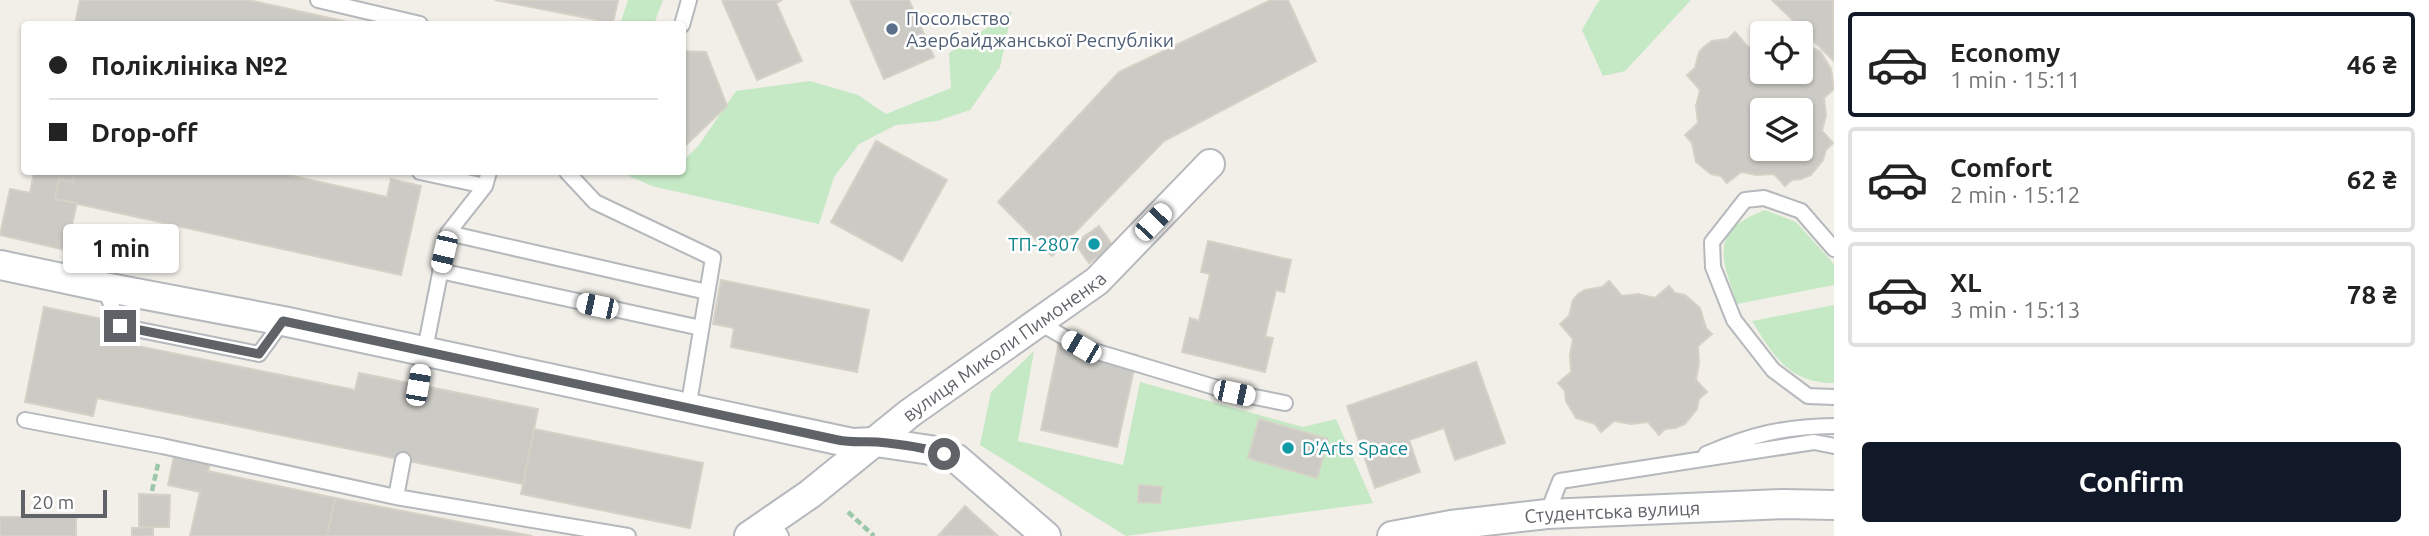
<!DOCTYPE html>
<html lang="en">
<head>
<meta charset="utf-8">
<style>
	:root { --surface:#fff; --page:#f6f6f6; --text:#222; --muted:#767676; --line:#e0e0e0; --accent:#111827 }
	body { margin:0; font-family:Ubuntu,sans-serif; background:var(--page); color:var(--text); height:100vh; display:flex; flex-direction:column; font-size:26px; white-space:nowrap }
	* { box-sizing:border-box; margin:0 }
	p { font-size:23px; color:var(--muted) }
	.icon { flex:none; width:38px; height:38px; fill:none; stroke:currentColor; stroke-width:2; stroke-linecap:round; stroke-linejoin:round }
	.map { position:relative; flex:1; overflow:hidden }
	.details { display:flex; flex-direction:column; background:var(--surface); width:595px }
	.details>* { flex:none }
	.hud { position:absolute; left:21px; top:21px; width:665px; height:154px; border-radius:7px; box-shadow:0 2px 5px #0004; display:grid; align-content:center; height:154px; padding:0 28px; background:var(--surface) }
	.fabs { position:absolute; left:1750px; top:21px; display:grid; gap:14px }
	.fabs a { display:grid; place-items:center; width:63px; height:63px; border-radius:7px; background:var(--surface); box-shadow:0 2px 5px #0004; font-size:35px }
	.scale { position:absolute; left:21px; bottom:18px; width:86px; box-sizing:border-box; padding-left:7px; border:4px solid #5f6368; border-top:0; font-size:19px; line-height:24px; white-space:nowrap; color:#5f6368; -webkit-text-stroke:5px #fff; paint-order:stroke }
	.end { position:absolute; width:32px; height:32px; margin:-16px; border:9px solid #5f6368; background:#fff; box-shadow:0 0 0 4px #fff }
	.from { border-radius:50% }
	.bubble { position:absolute; height:49px; border-radius:7px; background:var(--surface); box-shadow:0 2px 5px #0004; font-size:23px; font-weight:700; line-height:49px; text-align:center }
	.car { position:absolute; width:21px; height:42px; margin:-21px -10px; border-radius:9px; box-shadow:0 0 5px 2px #0007; background:linear-gradient(#fff 24%,#345 0 40%,#fff 0 76%,#345 0 86%,#fff 0) }
	.hud b { display:flex; align-items:center; gap:24px; height:66px; font-size:26px }
	.hud b+b { border-top:2px solid var(--line) }
	.hud i { width:18px; height:18px; background:var(--text) }
	ul { padding:12px 0 0; list-style:none }
	li { display:flex; align-items:center; gap:21px; height:105px; margin:0 14px 10px; padding:0 14px; border:4px solid var(--line); border-radius:7px }
	li div { flex:1 }
	li b { display:block; font-size:26px }
	li em { font-style:normal; font-weight:700 }
	li.current { border-color:var(--accent) }
	li>.icon { width:63px; height:63px; stroke-width:1.5 }
	.action { display:flex; gap:14px; margin-top:auto; padding:14px 28px }
	.action a { flex:1; height:80px; border-radius:7px; background:var(--accent); color:#fff; font-size:28px; font-weight:700; line-height:80px; text-align:center }
	main { display:flex; flex:1; min-height:0 }
	.map>svg:first-child { display:block }
</style>
</head>
<body>
<main>
<div class="map">
<svg width="1834" height="536" viewBox="0 0 1834 536">
	<rect width="100%" height="100%" fill="#f1efe8"/>
	<path fill="#c5e8c5" d="M 628,0 L 663,0 L 654,24 L 620,24 Z
		M 1601,0 L 1691,0 L 1625,71 L 1603,76 L 1582,30 L 1598,2 Z
		M 1012,11 L 1000,67 L 970,110 L 937,121 L 896,125 L 859,144 L 834,177 L 819,224 L 652,186 L 620,172 L 682,172 L 683,161 L 699,145 L 736,91 L 810,81 L 858,95 L 886,114 L 951,88 L 949,53 Z
		M 1765,210 L 1796,222 L 1834,264 L 1834,285 L 1737,304 C 1721,257 1709,231 1765,210 Z
		M 1834,305 L 1834,383 C 1789,383 1773,355 1752,321 Z
		M 1034,351 L 1018,441 L 1123,465 L 1140,382 L 1303,427 L 1336,419 L 1373,503 L 1126,536 L 980,445 L 991,392 Z"/>
	<path fill="#cccac5" stroke="#d6d1c6" stroke-width="2" fill-rule="evenodd" d="M 80,0 L 248,0 L 357,24 L 75,24 Z
		M 495,0 L 618,0 L 613,23 Z
		M 722,0 L 782,0 L 776,3 L 802,61 L 757,80 Z
		M 850,0 L 909,0 L 934,57 L 884,79 Z
		M 1271,0 L 1288,0 L 1316,61 L 1164,141 L 1052,256 L 998,202 L 1119,72 Z
		M 1772,0 L 1833,0 L 1834,61 Z
		M 1735,32 L 1748,47 L 1762,46 L 1762,72 L 1801,72 L 1801,43 L 1820,51 L 1831,69 L 1834,89 L 1824,98 L 1826,115 L 1822,131 L 1833,143 L 1826,150 L 1823,160 L 1811,175 L 1801,179 L 1792,180 L 1785,186 L 1774,174 L 1757,175 L 1741,172 L 1727,183 L 1721,176 L 1711,174 L 1696,162 L 1692,143 L 1685,135 L 1698,123 L 1696,106 L 1700,90 L 1687,75 L 1695,68 L 1699,52 L 1705,46 L 1712,41 L 1728,39 ZM 1762,110 L 1801,110 L 1801,149 L 1762,149 Z
		M 682,51 L 706,52 L 727,106 L 685,146 L 682,144 Z
		M 876,141 L 947,180 L 902,261 L 831,222 Z
		M 34,172 L 75,172 L 73,182 L 59,179 L 55,199 L 77,203 L 66,250 L 0,235 L 10,189 L 30,193 Z
		M 75,172 L 275,172 L 387,197 L 391,179 L 421,186 L 401,275 L 55,199 L 59,179 L 73,182 Z
		M 1099,226 L 1113,246 L 1089,263 L 1075,243 Z
		M 1208,241 L 1291,260 L 1284,292 L 1276,290 L 1265,337 L 1273,338 L 1265,372 L 1182,352 L 1190,318 L 1199,321 L 1210,274 L 1201,272 Z
		M 721,280 L 869,310 L 857,372 L 731,347 L 734,328 L 713,324 Z
		M 1609,281 L 1622,296 L 1638,294 L 1655,298 L 1669,286 L 1675,293 L 1685,295 L 1700,308 L 1706,328 L 1712,334 L 1698,346 L 1699,363 L 1696,380 L 1707,392 L 1699,399 L 1697,409 L 1685,424 L 1675,428 L 1665,429 L 1659,435 L 1648,422 L 1631,424 L 1614,421 L 1601,432 L 1595,424 L 1576,418 L 1566,401 L 1565,391 L 1558,383 L 1571,372 L 1570,355 L 1573,339 L 1560,324 L 1569,316 L 1573,300 L 1578,294 L 1585,290 L 1602,287 Z
		M 44,307 L 112,321 L 108,340 L 355,390 L 359,373 L 538,409 L 523,484 L 97,398 L 93,416 L 25,402 Z
		M 1060,338 L 1137,355 L 1117,447 L 1041,430 Z
		M 1476,362 L 1505,443 L 1455,460 L 1444,428 L 1409,440 L 1420,472 L 1375,488 L 1347,406 Z
		M 1259,419 L 1328,439 L 1317,478 L 1248,458 Z
		M 534,429 L 703,463 L 690,528 L 521,494 Z
		M 174,456 L 210,463 L 208,471 L 335,498 L 327,536 L 190,536 L 200,492 L 168,485 Z
		M 1139,485 L 1162,487 L 1160,503 L 1138,502 Z
		M 139,494 L 170,495 L 169,527 L 139,527 Z
		M 335,498 L 532,536 L 327,536 Z
		M 965,506 L 998,536 L 938,536 Z
		M 0,517 L 76,517 L 76,536 L 0,536 Z
		M 153,527 L 153,536 L 132,536 L 132,528 Z"/>
	<g fill="none" stroke-linecap="round" stroke-linejoin="round">
		<g stroke="#b5b8bc" stroke-width="18">
			<path id="service" d="M 318,0 L 420,24
				M 682,25 L 689,0
				M 420,172 L 485,186
				M 567,172 L 595,202 L 713,258 L 688,409
				M 448,233 L 707,292
				M 1834,249 L 1801,211 L 1764,198 L 1745,200 L 1712,242 L 1713,267 L 1734,320 L 1773,370 L 1808,396 L 1834,397
				M 440,271 L 701,328
				M 104,287 L 120,326 L 259,354 L 283,321
				M 1038,322 L 1081,347 L 1234,393 L 1285,403
				M 418,385 L 448,233 L 485,186 L 489,172
				M 25,420 L 162,446 L 396,497 L 628,536
				M 1706,454 C 1753,434 1783,427 1834,426
				M 396,497 L 403,460
				M 1547,514 L 1560,481 L 1814,442 L 1834,446
				M 771,521 L 781,536"/>
		</g>
		<g stroke="#b5b8bc" stroke-width="32">
			<g id="minor">
				<path d="M 0,265 L 104,287 L 283,321 L 838,440 L 852,443 L 876,442 L 930,450 L 957,459 L 1046,536"/>
				<path id="s1" d="M 749,536 L 810,494 L 910,413 L 1097,281 L 1210,164"/>
				<path id="s2" d="M 1392,536 L 1451,525 L 1547,514 L 1783,504 L 1834,505"/>
			</g>
		</g>
		<path stroke="#9cc7a9" stroke-width="4.5" stroke-dasharray="7 3.5" stroke-linecap="butt" d="M 152,491 L 158,464
			M 848,512 L 874,536"/>
		<use href="#service" stroke="#fff" stroke-width="14"/>
		<use href="#minor" stroke="#fff" stroke-width="28"/>
	</g>
	<g fill="none" stroke-linecap="round" stroke-linejoin="round">
		<path stroke="#5f6368" stroke-width="9" d="M 120,326 L 259,354 L 283,321 L 838,440 C 852,443 864,441 877,442 C 899,444 923,447 944,454"/>
	</g>
	<circle fill="#5c6f8a" stroke="#fff" stroke-width="2.5" cx="892" cy="29" r="7"/>
	<g fill="#0f9aa8" stroke="#fff" stroke-width="2.5">
		<circle cx="1094" cy="244" r="7"/>
		<circle cx="1288" cy="448" r="7"/>
	</g>
	<g text-anchor="middle" dominant-baseline="central" stroke-width="5" stroke-linejoin="round" paint-order="stroke">
		<g font-size="19" fill="#4e5e75" stroke="#fff" text-anchor="start">
			<text x="906" y="18">Посольство<tspan x="906" dy="22">Азербайджанської Республіки</tspan></text>
		</g>
		<g font-size="19" fill="#0d838f" stroke="#fff" text-anchor="end">
			<text x="1080" y="244">ТП-2807</text>
			<text x="1302" y="448" text-anchor="start">D'Arts Space</text>
		</g>
		<g font-size="19" fill="#5f6368" stroke="#fff">
			<text stroke="none"><textPath href="#s1" startOffset="318">вулиця Миколи Пимоненка</textPath></text>
			<text stroke="none"><textPath href="#s2" startOffset="222">Студентська вулиця</textPath></text>
		</g>
	</g>
</svg>
<div class="fabs">
<a><svg class="icon" aria-label="locate" viewBox="0 0 24 24"><circle cx="12" cy="12" r="6"/><path d="M12 2v4M12 18v4M2 12h4M18 12h4"/></svg></a>
<a><svg class="icon" aria-label="layers" viewBox="0 0 24 24"><path d="M12 4l9 5-9 5-9-5zM3 14l9 5 9-5"/></svg></a>
</div>
<div class="scale">20 m</div>
<i class="end from" style="left:944px;top:454px"></i>
<i class="end" style="left:120px;top:326px"></i>
<div class="bubble" style="left:63px;top:224px;width:116px">1 min</div>
<i class="car" style="left:1153px;top:222px;rotate:44deg"></i>
<i class="car" style="left:444px;top:252px;rotate:193deg"></i>
<i class="car" style="left:597px;top:306px;rotate:282deg"></i>
<i class="car" style="left:1081px;top:347px;rotate:300deg"></i>
<i class="car" style="left:418px;top:385px;rotate:10deg"></i>
<i class="car" style="left:1234px;top:393px;rotate:102deg"></i>
<div class="hud">
<b><i class="from"></i>Поліклініка №2</b>
<b><i></i>Drop-off</b>
</div>
</div>
<section class="details">
<ul>
<li class="current"><svg class="icon" aria-label="car" viewBox="0 0 24 24"><path d="M5 17H2v-5l4-1 3-4h7l3 4 3 1v5h-3M9 17h6M6 11h13"/><circle cx="7" cy="17" r="2"/><circle cx="17" cy="17" r="2"/></svg><div><b>Economy</b><p>1 min · 15:11</p></div><em>46 ₴</em></li>
<li><svg class="icon" aria-label="car" viewBox="0 0 24 24"><path d="M5 17H2v-5l4-1 3-4h7l3 4 3 1v5h-3M9 17h6M6 11h13"/><circle cx="7" cy="17" r="2"/><circle cx="17" cy="17" r="2"/></svg><div><b>Comfort</b><p>2 min · 15:12</p></div><em>62 ₴</em></li>
<li><svg class="icon" aria-label="car" viewBox="0 0 24 24"><path d="M5 17H2v-5l4-1 3-4h7l3 4 3 1v5h-3M9 17h6M6 11h13"/><circle cx="7" cy="17" r="2"/><circle cx="17" cy="17" r="2"/></svg><div><b>XL</b><p>3 min · 15:13</p></div><em>78 ₴</em></li>
</ul>
<div class="action"><a>Confirm</a></div>
</section>
</main>
</body>
</html>
